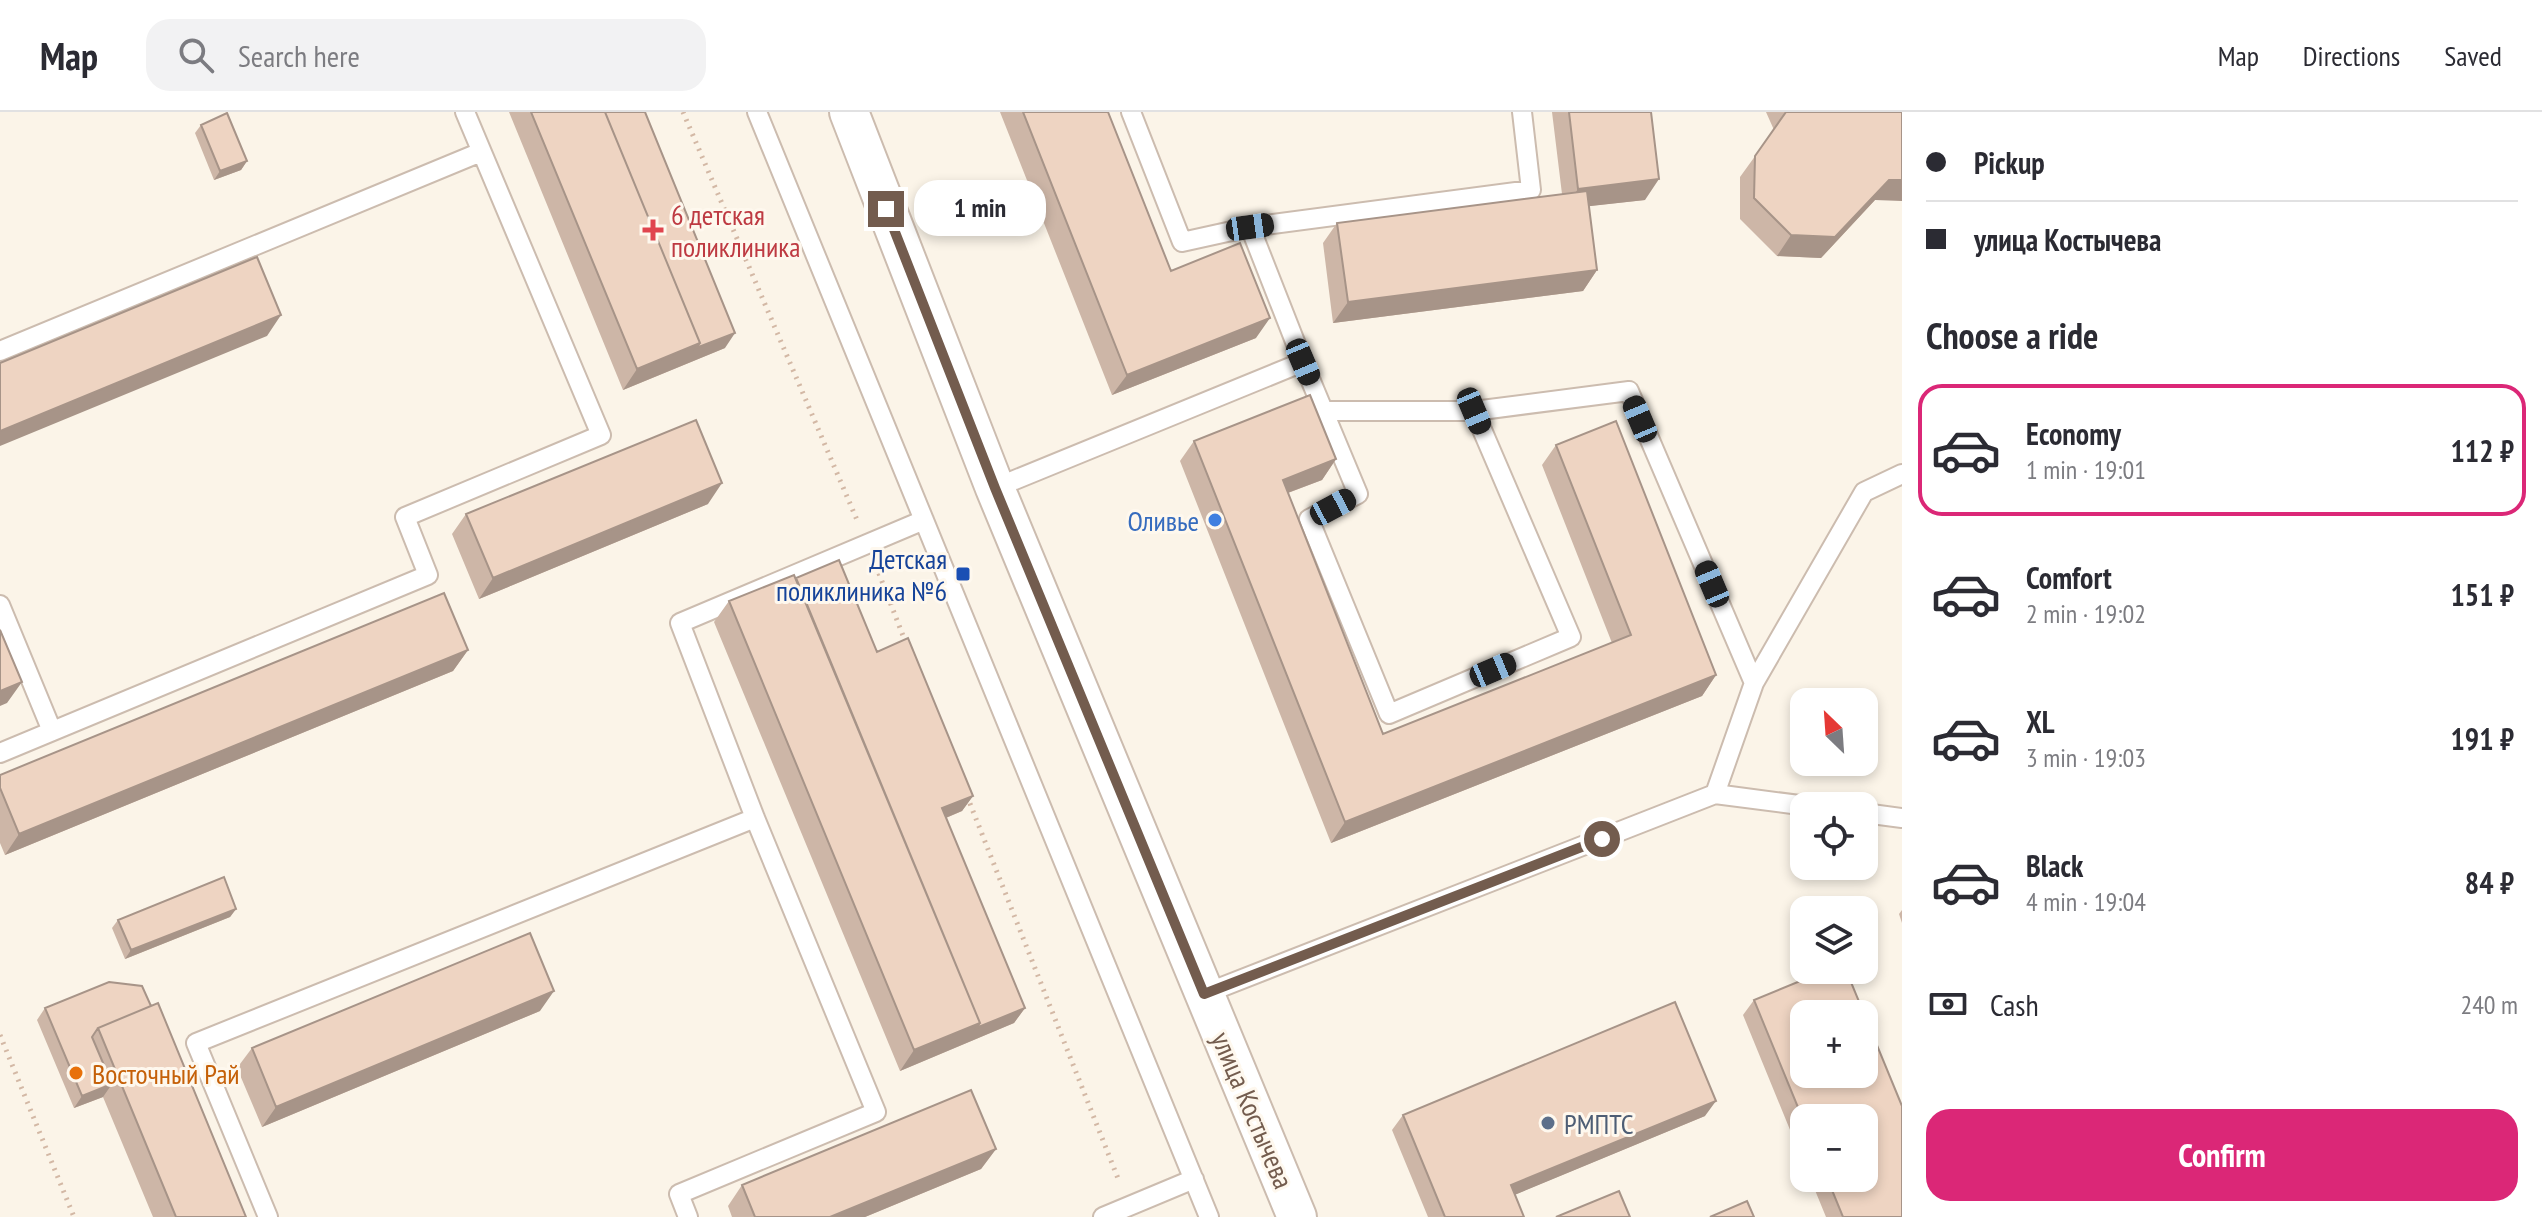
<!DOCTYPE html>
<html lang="en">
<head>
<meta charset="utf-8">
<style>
	:root { --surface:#fff; --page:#f2f2f3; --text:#2b2b33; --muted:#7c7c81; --line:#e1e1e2; --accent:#db2777 }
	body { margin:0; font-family:"PT Sans Narrow",sans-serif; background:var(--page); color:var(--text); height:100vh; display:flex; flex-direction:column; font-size:30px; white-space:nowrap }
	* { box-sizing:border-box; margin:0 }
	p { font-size:26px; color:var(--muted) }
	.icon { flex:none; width:44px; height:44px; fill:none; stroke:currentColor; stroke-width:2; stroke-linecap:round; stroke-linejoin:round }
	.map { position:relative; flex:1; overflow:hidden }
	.panel { display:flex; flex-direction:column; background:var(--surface); width:640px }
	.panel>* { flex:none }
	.top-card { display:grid; align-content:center; height:176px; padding:0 24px; background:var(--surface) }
	.needle { width:52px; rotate:335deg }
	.controls { position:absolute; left:1790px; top:576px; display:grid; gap:16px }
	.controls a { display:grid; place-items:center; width:88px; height:88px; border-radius:16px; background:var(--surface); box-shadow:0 4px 12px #0003; font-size:40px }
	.end { position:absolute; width:36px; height:36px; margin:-18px; border:10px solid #735c4e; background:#fff; box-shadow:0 0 0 4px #fff }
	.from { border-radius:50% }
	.bubble { position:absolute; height:56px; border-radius:24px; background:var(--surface); box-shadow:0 4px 12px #0003; font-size:26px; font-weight:800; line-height:56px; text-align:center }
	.car { position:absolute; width:24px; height:48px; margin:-24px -12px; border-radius:10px; box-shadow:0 0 6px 2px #0007; background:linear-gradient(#222 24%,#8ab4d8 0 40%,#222 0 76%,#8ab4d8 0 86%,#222 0) }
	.top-card b { display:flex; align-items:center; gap:28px; height:76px; font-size:30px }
	.top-card b+b { border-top:2px solid var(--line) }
	.top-card i { width:20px; height:20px; background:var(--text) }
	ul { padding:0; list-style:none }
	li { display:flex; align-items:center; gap:24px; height:132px; margin:0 16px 12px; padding:0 8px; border:4px solid transparent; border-radius:24px }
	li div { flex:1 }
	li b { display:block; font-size:30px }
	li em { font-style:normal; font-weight:800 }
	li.current { border-color:var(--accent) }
	li>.icon { width:72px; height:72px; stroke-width:1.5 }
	h2 { padding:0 24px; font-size:36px; line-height:96px }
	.pay { display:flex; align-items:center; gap:20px; height:88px; padding:0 24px; font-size:30px }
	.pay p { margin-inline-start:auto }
	.action { display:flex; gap:16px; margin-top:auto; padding:16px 24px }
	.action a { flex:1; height:92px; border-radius:24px; background:var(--accent); color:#fff; font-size:32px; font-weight:800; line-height:92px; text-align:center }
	header { display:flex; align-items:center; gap:48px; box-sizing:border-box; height:112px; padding:0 40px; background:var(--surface); border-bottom:2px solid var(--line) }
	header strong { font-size:38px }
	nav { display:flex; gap:44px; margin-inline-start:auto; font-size:28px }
	.search { width:560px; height:72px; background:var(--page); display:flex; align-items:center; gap:20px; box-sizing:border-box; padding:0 28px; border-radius:24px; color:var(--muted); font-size:30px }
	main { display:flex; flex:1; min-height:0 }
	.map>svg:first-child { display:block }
</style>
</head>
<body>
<header>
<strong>Map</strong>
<div class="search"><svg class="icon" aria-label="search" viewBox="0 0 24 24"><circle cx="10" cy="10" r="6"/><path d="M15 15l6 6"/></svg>Search here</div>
<nav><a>Map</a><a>Directions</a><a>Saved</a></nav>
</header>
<main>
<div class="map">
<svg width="1902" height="1105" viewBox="0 0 1902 1105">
	<rect width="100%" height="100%" fill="#fbf4e8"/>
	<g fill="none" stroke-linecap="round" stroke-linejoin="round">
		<g stroke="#ccbcaf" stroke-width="22">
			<path id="lane" d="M 757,0 L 1209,1105
				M 1250,115 L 1531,78 L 1522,0
				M 0,239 L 481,40
				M 1323,299 L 1474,299
				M 995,376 L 1303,250 L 1250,115 L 1182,130 L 1131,0
				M 0,493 L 52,619
				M 1754,571 L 1864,380 L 1902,362
				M 0,641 L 428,463 L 405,405 L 601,323 L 465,0
				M 1715,682 L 1807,694
				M 1864,701 L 1902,706
				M 1204,882 L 1715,682 L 1754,571 L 1629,279 L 1474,299 L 1571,525 L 1389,602 L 1309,407 L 1358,382 L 1303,250
				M 268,1105 L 196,931 L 755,706
				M 688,1105 L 679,1082 L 876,1000 L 755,706 L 680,511 L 924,408
				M 1103,1105 L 1194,1067"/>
		</g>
		<g stroke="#ccbcaf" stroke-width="42">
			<path id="street" d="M 849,0 L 995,376 L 1297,1105"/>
		</g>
		<path stroke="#d3b8a5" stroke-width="5" stroke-dasharray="2 6" stroke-linecap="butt" d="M 683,0 L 857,408
			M 876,454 L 907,534
			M 967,684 L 1119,1069
			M 0,923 L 74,1105"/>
		<use href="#lane" stroke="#fff" stroke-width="18"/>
		<use href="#street" stroke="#fff" stroke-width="38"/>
	</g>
	<path fill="#cdb6a7" d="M 509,0 L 645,0 L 725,236 L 623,278 Z
		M 1000,0 L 1108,0 L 1171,159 L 1256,226 L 1112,283 Z
		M 1552,0 L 1651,0 L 1645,88 L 1589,94 L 1597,158 L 1583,179 L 1333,211 L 1323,131 L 1337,111 L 1562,82 Z
		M 1766,0 L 1902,0 L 1875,88 L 1821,146 L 1777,144 L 1740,107 L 1740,65 L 1774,18 Z
		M 201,13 L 247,49 L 241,58 L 214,68 L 195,21 Z
		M 1194,329 L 1336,347 L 1322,368 L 1288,381 L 1383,622 L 1612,531 L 1542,353 L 1556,333 L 1716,563 L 1702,584 L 1331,731 L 1180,349 Z
		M 708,392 L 479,487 L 452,422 L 466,402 Z
		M 796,466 L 877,540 L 973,684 L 962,699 L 946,706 L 1025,896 L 1014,911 L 900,959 L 714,510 L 729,489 Z
		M 468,538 L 453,559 L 5,743 L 0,731 L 0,663 Z
		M 236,797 L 230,805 L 125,847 L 112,816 L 118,808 Z
		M 1902,798 L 1902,811 L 1899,802 Z
		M 1754,888 L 1902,1105 L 1826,1105 L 1810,1066 L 1864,1066 L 1804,1006 L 1804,1052 L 1743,903 Z
		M 151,894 L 246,1105 L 153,1105 L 103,985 L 74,996 L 37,908 L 45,896 Z
		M 540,899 L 262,1015 L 237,956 L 252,936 Z
		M 1403,1003 L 1705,1004 L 1514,1083 L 1524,1105 L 1428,1105 L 1392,1018 Z
		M 996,1037 L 981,1057 L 865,1105 L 732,1105 L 728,1094 L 742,1073 Z"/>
	<path fill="#a79488" d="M 247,49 L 241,58 L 214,68 L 220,59 Z
		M 1659,67 L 1645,88 L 1564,97 L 1578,77 Z
		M 1889,68 L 1902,68 L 1902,89 L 1875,88 L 1821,146 L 1777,144 L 1791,123 Z
		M 1597,158 L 1583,179 L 1333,211 L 1348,190 Z
		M 281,203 L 267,224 L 0,334 L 0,319 Z
		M 1270,206 L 1256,226 L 1112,283 L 1127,263 Z
		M 735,221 L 725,236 L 623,278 L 637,257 L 700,231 Z
		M 1336,347 L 1322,368 L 1269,388 L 1283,368 Z
		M 722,371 L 708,392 L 479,487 L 493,466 Z
		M 468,538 L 453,559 L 5,743 L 19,722 Z
		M 1716,563 L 1702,584 L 1331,731 L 1345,710 Z
		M 22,570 L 7,591 L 0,594 L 0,579 Z
		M 973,684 L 962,699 L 931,712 L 942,696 Z
		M 236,797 L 230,805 L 125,847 L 131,838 Z
		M 554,879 L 540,899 L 262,1015 L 276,995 Z
		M 1025,896 L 1014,911 L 900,959 L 914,938 L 980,911 Z
		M 112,972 L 103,985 L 74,996 L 82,984 Z
		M 1716,989 L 1705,1004 L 1500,1089 L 1511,1073 Z
		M 996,1037 L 981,1057 L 865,1105 L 830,1105 Z"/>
	<path fill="#eed4c2" stroke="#a79488" stroke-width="2" fill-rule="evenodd" d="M 531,0 L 605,0 L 700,231 L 637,257 Z
		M 605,0 L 645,0 L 735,221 L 696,236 L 700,231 Z
		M 1023,0 L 1108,0 L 1171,159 L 1240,131 L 1270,206 L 1127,263 Z
		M 1569,0 L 1651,0 L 1659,67 L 1578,77 Z
		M 1786,0 L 1902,0 L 1902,68 L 1889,68 L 1835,125 L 1791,123 L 1754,86 L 1755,44 Z
		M 227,1 L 247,49 L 220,59 L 201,13 Z
		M 1587,79 L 1597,158 L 1348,190 L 1337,111 Z
		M 257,145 L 281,203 L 0,319 L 0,251 Z
		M 1310,283 L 1336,347 L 1283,368 L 1383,622 L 1631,523 L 1556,333 L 1616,309 L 1716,563 L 1345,710 L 1194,329 Z
		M 696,308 L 722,371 L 493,466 L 466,402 Z
		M 839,448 L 877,540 L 908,526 L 973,684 L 942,696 L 1025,896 L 976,916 L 980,911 L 796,466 Z
		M 794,463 L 980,911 L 914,938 L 729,489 Z
		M 444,481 L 468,538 L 19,722 L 0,676 L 0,663 Z
		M 0,518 L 22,570 L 0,579 Z
		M 224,765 L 236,797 L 131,838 L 118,808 Z
		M 530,821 L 554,879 L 276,995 L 252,936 Z
		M 1827,858 L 1846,858 L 1902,994 L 1902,1105 L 1843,1105 L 1827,1066 L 1864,1066 L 1864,1006 L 1804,1006 L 1804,1010 L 1754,888 ZM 1804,902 L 1864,902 L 1864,962 L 1804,962 Z
		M 109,870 L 142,874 L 151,894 L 98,916 L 92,925 L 112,972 L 82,984 L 45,896 Z
		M 1675,890 L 1716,989 L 1511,1073 L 1524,1105 L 1445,1105 L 1403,1003 Z
		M 158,891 L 246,1105 L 176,1105 L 98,916 Z
		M 971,978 L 996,1037 L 830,1105 L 755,1105 L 742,1073 Z
		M 1619,1079 L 1630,1105 L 1556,1105 Z
		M 1747,1089 L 1754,1105 L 1710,1105 Z"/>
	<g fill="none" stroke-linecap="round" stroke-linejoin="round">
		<path stroke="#735c4e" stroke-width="10" d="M 886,97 L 995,376 L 1204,882 L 1602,727"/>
	</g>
	<path fill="#e0444e" stroke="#fef8ee" stroke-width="3" d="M649 106h8v8h8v8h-8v8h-8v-8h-8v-8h8z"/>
	<circle fill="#3f7fe0" stroke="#fef8ee" stroke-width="3" cx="1215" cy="408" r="8"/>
	<rect fill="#1a4fb4" stroke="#fef8ee" stroke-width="3" x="955" y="454" width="16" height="16" rx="4"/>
	<circle fill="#e8710a" stroke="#fef8ee" stroke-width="3" cx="76" cy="961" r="8"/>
	<circle fill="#5c6f8a" stroke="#fef8ee" stroke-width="3" cx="1548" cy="1011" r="8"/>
	<g text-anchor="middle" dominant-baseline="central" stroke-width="6" stroke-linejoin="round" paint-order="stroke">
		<g font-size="28" fill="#be3a42" stroke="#fef8ee" text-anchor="start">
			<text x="671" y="102">6 детская<tspan x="671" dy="32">поликлиника</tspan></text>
		</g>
		<g font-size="28" fill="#366cbe" stroke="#fef8ee" text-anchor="end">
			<text x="1199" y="408">Оливье</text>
		</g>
		<g font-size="28" fill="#164399" stroke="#fef8ee" text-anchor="end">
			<text x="947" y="446">Детская<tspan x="947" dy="32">поликлиника №6</tspan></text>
		</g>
		<g font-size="28" fill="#c56008" stroke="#fef8ee" text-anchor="start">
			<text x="92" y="961">Восточный Рай</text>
		</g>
		<g font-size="28" fill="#735c4e" stroke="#fef8ee">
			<text transform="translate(1253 998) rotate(67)">улица Костычева</text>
		</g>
		<g font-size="28" fill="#4e5e75" stroke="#fef8ee" text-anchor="start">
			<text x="1564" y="1011">РМПТС</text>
		</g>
	</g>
</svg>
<div class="controls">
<a><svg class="needle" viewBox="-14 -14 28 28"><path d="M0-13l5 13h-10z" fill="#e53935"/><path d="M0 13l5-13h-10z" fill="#7c7c81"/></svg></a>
<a><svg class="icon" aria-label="locate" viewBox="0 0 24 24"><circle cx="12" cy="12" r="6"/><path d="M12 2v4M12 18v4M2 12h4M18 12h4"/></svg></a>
<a><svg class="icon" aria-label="layers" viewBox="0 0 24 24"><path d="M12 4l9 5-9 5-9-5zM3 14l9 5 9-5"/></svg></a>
<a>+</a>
<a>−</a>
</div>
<i class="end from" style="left:1602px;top:727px"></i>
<i class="end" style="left:886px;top:97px"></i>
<div class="bubble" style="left:914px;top:68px;width:132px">1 min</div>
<i class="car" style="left:1250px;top:115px;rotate:82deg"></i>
<i class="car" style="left:1303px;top:250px;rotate:157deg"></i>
<i class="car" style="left:1474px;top:299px;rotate:157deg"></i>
<i class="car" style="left:1640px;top:307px;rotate:337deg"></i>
<i class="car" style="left:1333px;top:395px;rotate:62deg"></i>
<i class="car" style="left:1712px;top:472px;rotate:337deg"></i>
<i class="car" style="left:1493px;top:558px;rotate:67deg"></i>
</div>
<section class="panel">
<div class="top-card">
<b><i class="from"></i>Pickup</b>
<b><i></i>улица Костычева</b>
</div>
<h2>Choose a ride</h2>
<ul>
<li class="current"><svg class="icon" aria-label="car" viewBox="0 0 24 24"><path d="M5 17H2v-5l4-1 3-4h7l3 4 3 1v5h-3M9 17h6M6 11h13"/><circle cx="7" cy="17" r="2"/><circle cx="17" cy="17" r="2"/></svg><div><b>Economy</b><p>1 min · 19:01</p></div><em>112 ₽</em></li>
<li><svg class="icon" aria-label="car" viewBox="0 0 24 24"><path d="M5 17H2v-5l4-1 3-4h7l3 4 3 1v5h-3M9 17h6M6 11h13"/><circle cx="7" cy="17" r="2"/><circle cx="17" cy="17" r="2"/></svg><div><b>Comfort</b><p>2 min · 19:02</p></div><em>151 ₽</em></li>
<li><svg class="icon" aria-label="car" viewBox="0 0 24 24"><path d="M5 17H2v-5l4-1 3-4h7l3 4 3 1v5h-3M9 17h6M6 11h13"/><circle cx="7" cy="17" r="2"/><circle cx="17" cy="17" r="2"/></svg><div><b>XL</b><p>3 min · 19:03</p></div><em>191 ₽</em></li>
<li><svg class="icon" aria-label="car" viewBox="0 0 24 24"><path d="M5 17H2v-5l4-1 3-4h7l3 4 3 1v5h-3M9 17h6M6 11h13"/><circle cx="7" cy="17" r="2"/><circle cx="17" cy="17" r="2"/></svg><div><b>Black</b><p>4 min · 19:04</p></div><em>84 ₽</em></li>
</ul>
<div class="pay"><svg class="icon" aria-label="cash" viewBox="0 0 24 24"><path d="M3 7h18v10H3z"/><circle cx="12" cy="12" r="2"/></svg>Cash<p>240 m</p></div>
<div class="action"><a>Confirm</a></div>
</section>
</main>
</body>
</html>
